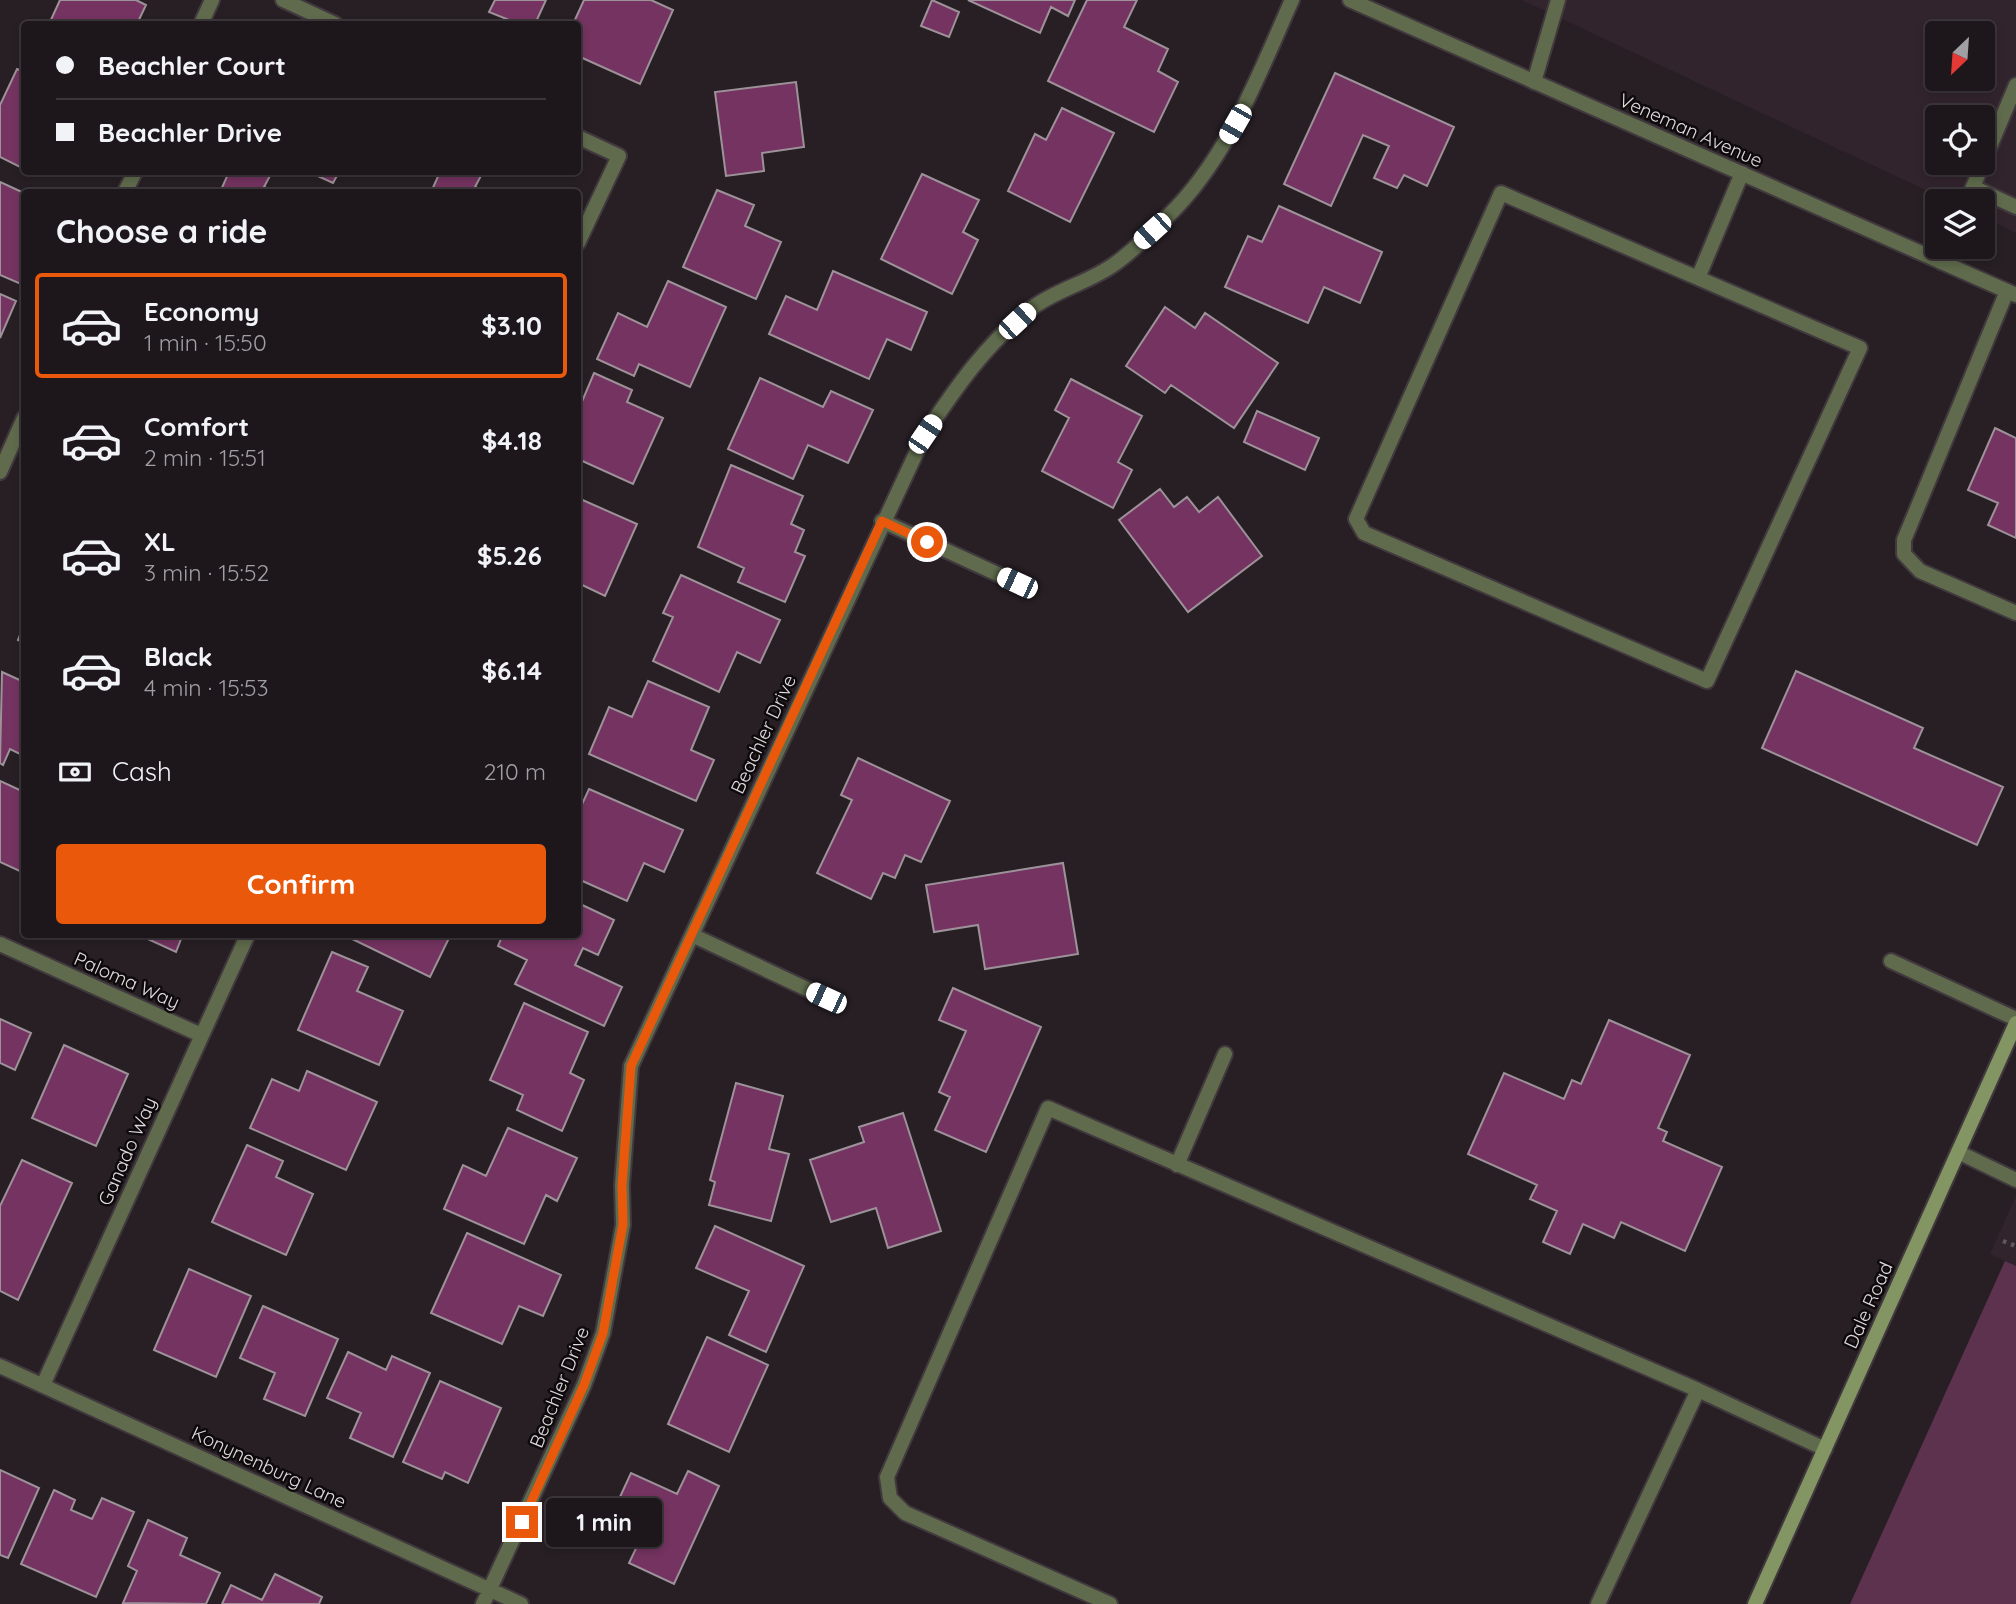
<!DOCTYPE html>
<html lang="en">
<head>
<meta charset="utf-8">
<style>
	:root { --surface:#1d171b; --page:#252024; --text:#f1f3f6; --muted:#a09fa3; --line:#3b363a; --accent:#ea580c }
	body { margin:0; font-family:Quicksand,sans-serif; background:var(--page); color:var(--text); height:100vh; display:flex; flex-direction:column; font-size:26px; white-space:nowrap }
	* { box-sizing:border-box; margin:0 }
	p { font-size:23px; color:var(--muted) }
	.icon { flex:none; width:38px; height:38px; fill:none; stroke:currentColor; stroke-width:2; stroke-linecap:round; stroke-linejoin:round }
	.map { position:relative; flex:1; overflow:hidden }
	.drawer { position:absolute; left:21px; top:189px; width:560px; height:749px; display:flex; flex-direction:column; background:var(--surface); border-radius:7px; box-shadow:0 4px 10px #0003,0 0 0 2px var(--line) }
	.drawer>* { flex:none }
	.top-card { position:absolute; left:21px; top:21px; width:560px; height:154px; border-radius:7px; box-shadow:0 4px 10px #0003,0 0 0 2px var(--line); display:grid; align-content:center; height:154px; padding:0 35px; background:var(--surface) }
	.needle { width:46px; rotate:205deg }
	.tools { position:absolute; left:1925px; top:21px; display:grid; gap:14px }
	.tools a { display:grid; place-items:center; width:70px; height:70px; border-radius:7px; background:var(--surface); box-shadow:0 4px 10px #0003,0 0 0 2px var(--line); font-size:35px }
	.end { position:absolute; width:32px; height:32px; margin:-16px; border:9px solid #ea580c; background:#fff; box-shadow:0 0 0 4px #fff }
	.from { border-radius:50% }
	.bubble { position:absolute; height:49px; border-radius:7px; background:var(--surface); box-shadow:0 4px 10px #0003,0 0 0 2px var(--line); font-size:23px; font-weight:700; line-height:49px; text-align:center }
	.car { position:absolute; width:21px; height:42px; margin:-21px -10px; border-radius:9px; box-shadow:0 0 5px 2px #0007; background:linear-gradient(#fff 24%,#345 0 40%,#fff 0 76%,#345 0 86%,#fff 0) }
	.top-card b { display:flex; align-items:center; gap:24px; height:66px; font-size:26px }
	.top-card b+b { border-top:2px solid var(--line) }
	.top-card i { width:18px; height:18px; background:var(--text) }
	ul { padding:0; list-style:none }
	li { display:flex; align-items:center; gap:21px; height:105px; margin:0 14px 10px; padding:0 21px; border:4px solid transparent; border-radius:7px }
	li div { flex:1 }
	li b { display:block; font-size:26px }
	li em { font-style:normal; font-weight:700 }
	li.current { border-color:var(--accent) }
	li>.icon { width:63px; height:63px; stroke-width:1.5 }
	h2 { padding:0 35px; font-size:32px; line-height:84px }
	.pay { display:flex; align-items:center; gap:18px; height:77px; padding:0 35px; font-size:26px }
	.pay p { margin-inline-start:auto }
	.button { display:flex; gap:14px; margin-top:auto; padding:14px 35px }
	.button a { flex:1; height:80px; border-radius:7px; background:var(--accent); color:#fff; font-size:28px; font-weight:700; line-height:80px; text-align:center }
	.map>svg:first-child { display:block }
</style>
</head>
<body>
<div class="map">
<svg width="2016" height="1604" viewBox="0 0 2016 1604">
	<rect width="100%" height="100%" fill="#271f24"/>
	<path fill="#32242d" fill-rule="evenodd" d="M 1522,0 L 2016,0 L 2016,233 L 1983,217 L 1983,201 L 1949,201 ZM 1937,33 L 1983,33 L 1983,79 L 1937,79 ZM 1937,117 L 1983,117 L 1983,163 L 1937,163 Z
		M 2016,1196 L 2016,1266 L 1990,1254 Z"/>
	<path fill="#5d324f" d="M 2005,1261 L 2016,1266 L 2016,1604 L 1850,1604 Z"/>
	<path fill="#743360" stroke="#9d9299" stroke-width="2" d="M 60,0 L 136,0 L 146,5 L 137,24 L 49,24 Z
		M 495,0 L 546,0 L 535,24 L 519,24 L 489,12 Z
		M 584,0 L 651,0 L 673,10 L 640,84 L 578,56 L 578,24 L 573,24 Z
		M 932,0 L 959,12 L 949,37 L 921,26 Z
		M 968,0 L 1075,0 L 1068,16 L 1051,7 L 1040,33 Z
		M 1087,0 L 1137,0 L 1124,27 L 1168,49 L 1158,71 L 1178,82 L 1154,132 L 1048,81 Z
		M 17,69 L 24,72 L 24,169 L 0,157 L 0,105 Z
		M 1335,73 L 1454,127 L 1427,186 L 1404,175 L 1397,188 L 1374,178 L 1389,146 L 1363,135 L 1331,206 L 1284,184 Z
		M 796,82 L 804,147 L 762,153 L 764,171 L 726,176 L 715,92 Z
		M 1062,108 L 1114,133 L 1070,222 L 1008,191 L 1035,134 L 1046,140 Z
		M 229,172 L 272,172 L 264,187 L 276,192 L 220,192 Z
		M 309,172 L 339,172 L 333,183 Z
		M 440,172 L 483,172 L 475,187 L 487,192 L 431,192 Z
		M 922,174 L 979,200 L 963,232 L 978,240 L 952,294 L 881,259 Z
		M 0,182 L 24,193 L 24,276 L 21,284 L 0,275 Z
		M 717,190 L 754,205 L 745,226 L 781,242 L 756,299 L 683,267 Z
		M 1279,206 L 1382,252 L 1360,303 L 1324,287 L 1308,323 L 1225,287 L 1248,236 L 1262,242 Z
		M 833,271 L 927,312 L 911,350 L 887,339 L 869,379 L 769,334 L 786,296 L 817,310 Z
		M 668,281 L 726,307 L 690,387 L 639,364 L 634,376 L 597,359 L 618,313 L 647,327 Z
		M 0,294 L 16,301 L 0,338 Z
		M 1165,307 L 1195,328 L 1205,313 L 1278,363 L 1234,428 L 1171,385 L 1165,393 L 1126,366 Z
		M 594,373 L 632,390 L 627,402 L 663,418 L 633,484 L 578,459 L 578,411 Z
		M 760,378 L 823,407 L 831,391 L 873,410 L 848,463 L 808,445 L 793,479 L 728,449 Z
		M 1071,379 L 1142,416 L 1118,462 L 1132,470 L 1113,508 L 1042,471 L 1069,418 L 1055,410 Z
		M 1257,411 L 1319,438 L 1305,470 L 1244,442 Z
		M 1995,428 L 2016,438 L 2016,538 L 1988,525 L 1998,503 L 1968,490 Z
		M 731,465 L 803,496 L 791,524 L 804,530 L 795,552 L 805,556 L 785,602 L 738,582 L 744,568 L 698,547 Z
		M 1160,489 L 1174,507 L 1187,497 L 1199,512 L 1218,497 L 1262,556 L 1188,612 L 1119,520 Z
		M 578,498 L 637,524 L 605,596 L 578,583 Z
		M 681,575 L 780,620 L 760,663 L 737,652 L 719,692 L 653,661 L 673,617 L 663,613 Z
		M 24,625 L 24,643 L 18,640 Z
		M 1796,671 L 1923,728 L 1914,748 L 2003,787 L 1977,845 L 1762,748 Z
		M 2,672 L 24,682 L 24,756 L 10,749 L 3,765 L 0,763 Z
		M 648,681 L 709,707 L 691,750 L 714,760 L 696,801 L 589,754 L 609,707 L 632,717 Z
		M 858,758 L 950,801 L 921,862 L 905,855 L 895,878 L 883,873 L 871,899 L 817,873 L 852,800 L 841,795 Z
		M 0,781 L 24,792 L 24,873 L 0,862 Z
		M 589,789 L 683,830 L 664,872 L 644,863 L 627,901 L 578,879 L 578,813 Z
		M 1063,863 L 1078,954 L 985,969 L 978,925 L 934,932 L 926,885 Z
		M 578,903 L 614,920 L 598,955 L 583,948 L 575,965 L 622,987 L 604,1026 L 515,984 L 527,960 L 498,946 L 503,934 L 578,934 Z
		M 137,934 L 183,934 L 176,952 Z
		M 342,934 L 451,934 L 430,977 Z
		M 332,952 L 368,967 L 357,991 L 403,1011 L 379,1065 L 298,1030 Z
		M 953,988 L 1041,1027 L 986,1152 L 935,1130 L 950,1097 L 939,1092 L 966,1031 L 939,1020 Z
		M 524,1003 L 588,1032 L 570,1073 L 584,1080 L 562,1131 L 517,1110 L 523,1095 L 490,1080 Z
		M 0,1019 L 31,1033 L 15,1070 L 0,1063 Z
		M 1609,1020 L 1690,1055 L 1658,1128 L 1667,1132 L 1663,1141 L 1722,1167 L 1685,1251 L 1621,1222 L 1614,1238 L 1583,1224 L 1570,1254 L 1543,1242 L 1557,1211 L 1530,1199 L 1537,1185 L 1468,1154 L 1504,1073 L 1564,1099 L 1572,1080 L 1581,1084 Z
		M 64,1045 L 128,1074 L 96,1146 L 32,1118 Z
		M 307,1071 L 377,1102 L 346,1170 L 250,1128 L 272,1079 L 299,1091 Z
		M 736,1083 L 783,1096 L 769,1149 L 789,1154 L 771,1221 L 709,1205 L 715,1182 L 710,1180 Z
		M 903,1113 L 941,1231 L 888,1248 L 876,1208 L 831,1222 L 810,1160 L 864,1142 L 859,1127 Z
		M 508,1128 L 577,1158 L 557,1201 L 546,1195 L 524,1244 L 444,1209 L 463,1165 L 486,1176 Z
		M 247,1145 L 283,1161 L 276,1177 L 313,1194 L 286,1255 L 212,1222 Z
		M 22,1160 L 72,1183 L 18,1300 L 0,1291 L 0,1206 Z
		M 715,1226 L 804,1266 L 766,1352 L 729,1335 L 749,1291 L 696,1268 Z
		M 467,1233 L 561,1275 L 543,1316 L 519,1306 L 502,1344 L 431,1313 Z
		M 189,1269 L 251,1296 L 216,1377 L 154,1350 Z
		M 263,1306 L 338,1339 L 305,1416 L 264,1399 L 275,1373 L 240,1358 Z
		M 707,1337 L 768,1365 L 729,1452 L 668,1424 Z
		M 348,1352 L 386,1370 L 392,1356 L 430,1373 L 393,1457 L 350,1438 L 361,1413 L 327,1398 Z
		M 440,1381 L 501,1408 L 468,1483 L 445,1472 L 442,1479 L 403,1462 Z
		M 0,1470 L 39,1488 L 8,1558 L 0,1555 Z
		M 688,1471 L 719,1486 L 674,1584 L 629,1563 L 640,1540 L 607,1525 L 631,1473 L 677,1494 Z
		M 54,1490 L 75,1500 L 71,1510 L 92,1519 L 102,1498 L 134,1512 L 96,1597 L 21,1564 Z
		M 148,1520 L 187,1538 L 180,1555 L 220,1573 L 206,1604 L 123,1603 L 137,1571 L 128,1566 Z
		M 275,1574 L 322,1597 L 319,1604 L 222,1604 L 231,1585 L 262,1600 Z"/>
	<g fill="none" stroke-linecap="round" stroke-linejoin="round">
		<g stroke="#41393e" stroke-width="18">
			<path id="lane" d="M 1534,82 L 1558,0
				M 1973,187 L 2016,207
				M 1501,193 L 1860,348 L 1707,681 L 1364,533 L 1356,519 Z
				M 1967,201 L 2016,85
				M 1941,262 L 1948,247
				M 1698,278 L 1742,173
				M 2007,291 L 1904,540 L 1904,554 L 1920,571 L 2016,613
				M 1891,961 L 2016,1019
				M 1958,1152 L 2016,1180
				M 1177,1165 L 1225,1054
				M 1110,1604 L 905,1513 L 890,1498 L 887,1477 L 1048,1108 L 1698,1390 L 1825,1449
				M 1598,1604 L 1698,1390"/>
		</g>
		<g stroke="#41393e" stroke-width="18">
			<path id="street" d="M 283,0 L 335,24
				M 1350,0 L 2016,295
				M 201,24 L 212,0
				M 578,137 L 619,156 L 578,243
				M 125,192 L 135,172
				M 0,472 L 24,418
				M 882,521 L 1017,583
				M 692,935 L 826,998
				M 0,944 L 201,1035
				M 0,1366 L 521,1604
				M 43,1385 L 248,934
				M 483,1604 L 584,1385 L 603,1333 L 623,1225 L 622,1185 L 631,1066 L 925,434 C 955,389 987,342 1032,308 C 1057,289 1091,282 1116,263 C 1134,250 1152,232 1168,216 C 1228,158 1258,76 1292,0"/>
		</g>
		<g stroke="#41393e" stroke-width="18">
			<path id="secondary" d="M 1755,1604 L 2016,1023"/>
		</g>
		<path stroke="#5f585c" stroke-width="4.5" stroke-dasharray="3.5 5" stroke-linecap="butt" d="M 2003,1241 L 2016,1246"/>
		<use href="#lane" stroke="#5f6b4c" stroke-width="14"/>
		<use href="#street" stroke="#5f6b4c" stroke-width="14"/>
		<use href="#secondary" stroke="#829563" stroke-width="14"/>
	</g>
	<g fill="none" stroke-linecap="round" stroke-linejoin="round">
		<path stroke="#ea580c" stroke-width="9" d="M 522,1522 L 584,1385 L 603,1333 L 623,1224 L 622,1185 L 631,1066 L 882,521 L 927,542"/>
	</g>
	<g text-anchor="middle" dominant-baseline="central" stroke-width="5" stroke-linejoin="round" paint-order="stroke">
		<g font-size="19" fill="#e0dade" stroke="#0e0a0c">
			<text transform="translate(1691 130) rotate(24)">Veneman Avenue</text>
			<text transform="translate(763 734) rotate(-65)">Beachler Drive</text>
			<text transform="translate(127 980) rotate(24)">Paloma Way</text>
			<text transform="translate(127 1151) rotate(-66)">Ganado Way</text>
			<text transform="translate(1868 1305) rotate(-66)">Dale Road</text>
			<text transform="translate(559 1387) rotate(-68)">Beachler Drive</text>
			<text transform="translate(269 1467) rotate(25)">Konynenburg Lane</text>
		</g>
	</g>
</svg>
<div class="tools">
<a><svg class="needle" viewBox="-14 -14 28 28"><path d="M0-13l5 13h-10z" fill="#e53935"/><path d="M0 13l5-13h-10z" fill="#a09fa3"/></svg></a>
<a><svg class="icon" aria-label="locate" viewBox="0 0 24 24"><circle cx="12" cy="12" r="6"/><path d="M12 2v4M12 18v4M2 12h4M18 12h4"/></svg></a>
<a><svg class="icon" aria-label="layers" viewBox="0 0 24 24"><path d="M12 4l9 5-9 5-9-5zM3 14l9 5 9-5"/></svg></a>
</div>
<i class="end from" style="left:927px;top:542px"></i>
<i class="end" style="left:522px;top:1522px"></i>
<div class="bubble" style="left:546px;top:1498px;width:116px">1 min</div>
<i class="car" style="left:1235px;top:124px;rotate:210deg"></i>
<i class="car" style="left:1152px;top:231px;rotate:228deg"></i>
<i class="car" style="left:1017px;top:321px;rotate:47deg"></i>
<i class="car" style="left:925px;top:434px;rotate:34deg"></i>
<i class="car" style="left:1017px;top:583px;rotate:295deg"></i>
<i class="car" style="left:826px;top:998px;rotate:295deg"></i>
<div class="top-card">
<b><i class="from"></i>Beachler Court</b>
<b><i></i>Beachler Drive</b>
</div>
<section class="drawer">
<h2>Choose a ride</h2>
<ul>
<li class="current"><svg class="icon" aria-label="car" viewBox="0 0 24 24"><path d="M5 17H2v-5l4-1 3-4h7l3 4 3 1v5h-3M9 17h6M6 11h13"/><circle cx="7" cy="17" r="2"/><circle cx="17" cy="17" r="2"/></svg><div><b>Economy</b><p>1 min · 15:50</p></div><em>$3.10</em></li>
<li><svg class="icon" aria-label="car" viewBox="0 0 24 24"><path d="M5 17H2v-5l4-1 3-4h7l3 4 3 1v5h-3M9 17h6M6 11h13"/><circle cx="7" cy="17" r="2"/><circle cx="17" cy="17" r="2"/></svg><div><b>Comfort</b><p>2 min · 15:51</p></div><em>$4.18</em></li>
<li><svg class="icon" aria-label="car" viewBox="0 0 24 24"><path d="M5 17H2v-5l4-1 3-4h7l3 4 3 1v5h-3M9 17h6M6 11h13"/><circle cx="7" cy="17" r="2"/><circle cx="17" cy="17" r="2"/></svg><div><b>XL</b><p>3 min · 15:52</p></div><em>$5.26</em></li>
<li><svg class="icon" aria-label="car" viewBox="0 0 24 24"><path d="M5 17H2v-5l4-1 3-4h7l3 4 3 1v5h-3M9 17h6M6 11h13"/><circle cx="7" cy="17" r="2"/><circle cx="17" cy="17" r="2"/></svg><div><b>Black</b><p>4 min · 15:53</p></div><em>$6.14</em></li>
</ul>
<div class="pay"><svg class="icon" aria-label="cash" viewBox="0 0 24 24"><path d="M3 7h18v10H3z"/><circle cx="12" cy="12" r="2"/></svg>Cash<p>210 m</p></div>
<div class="button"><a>Confirm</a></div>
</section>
</div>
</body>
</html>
